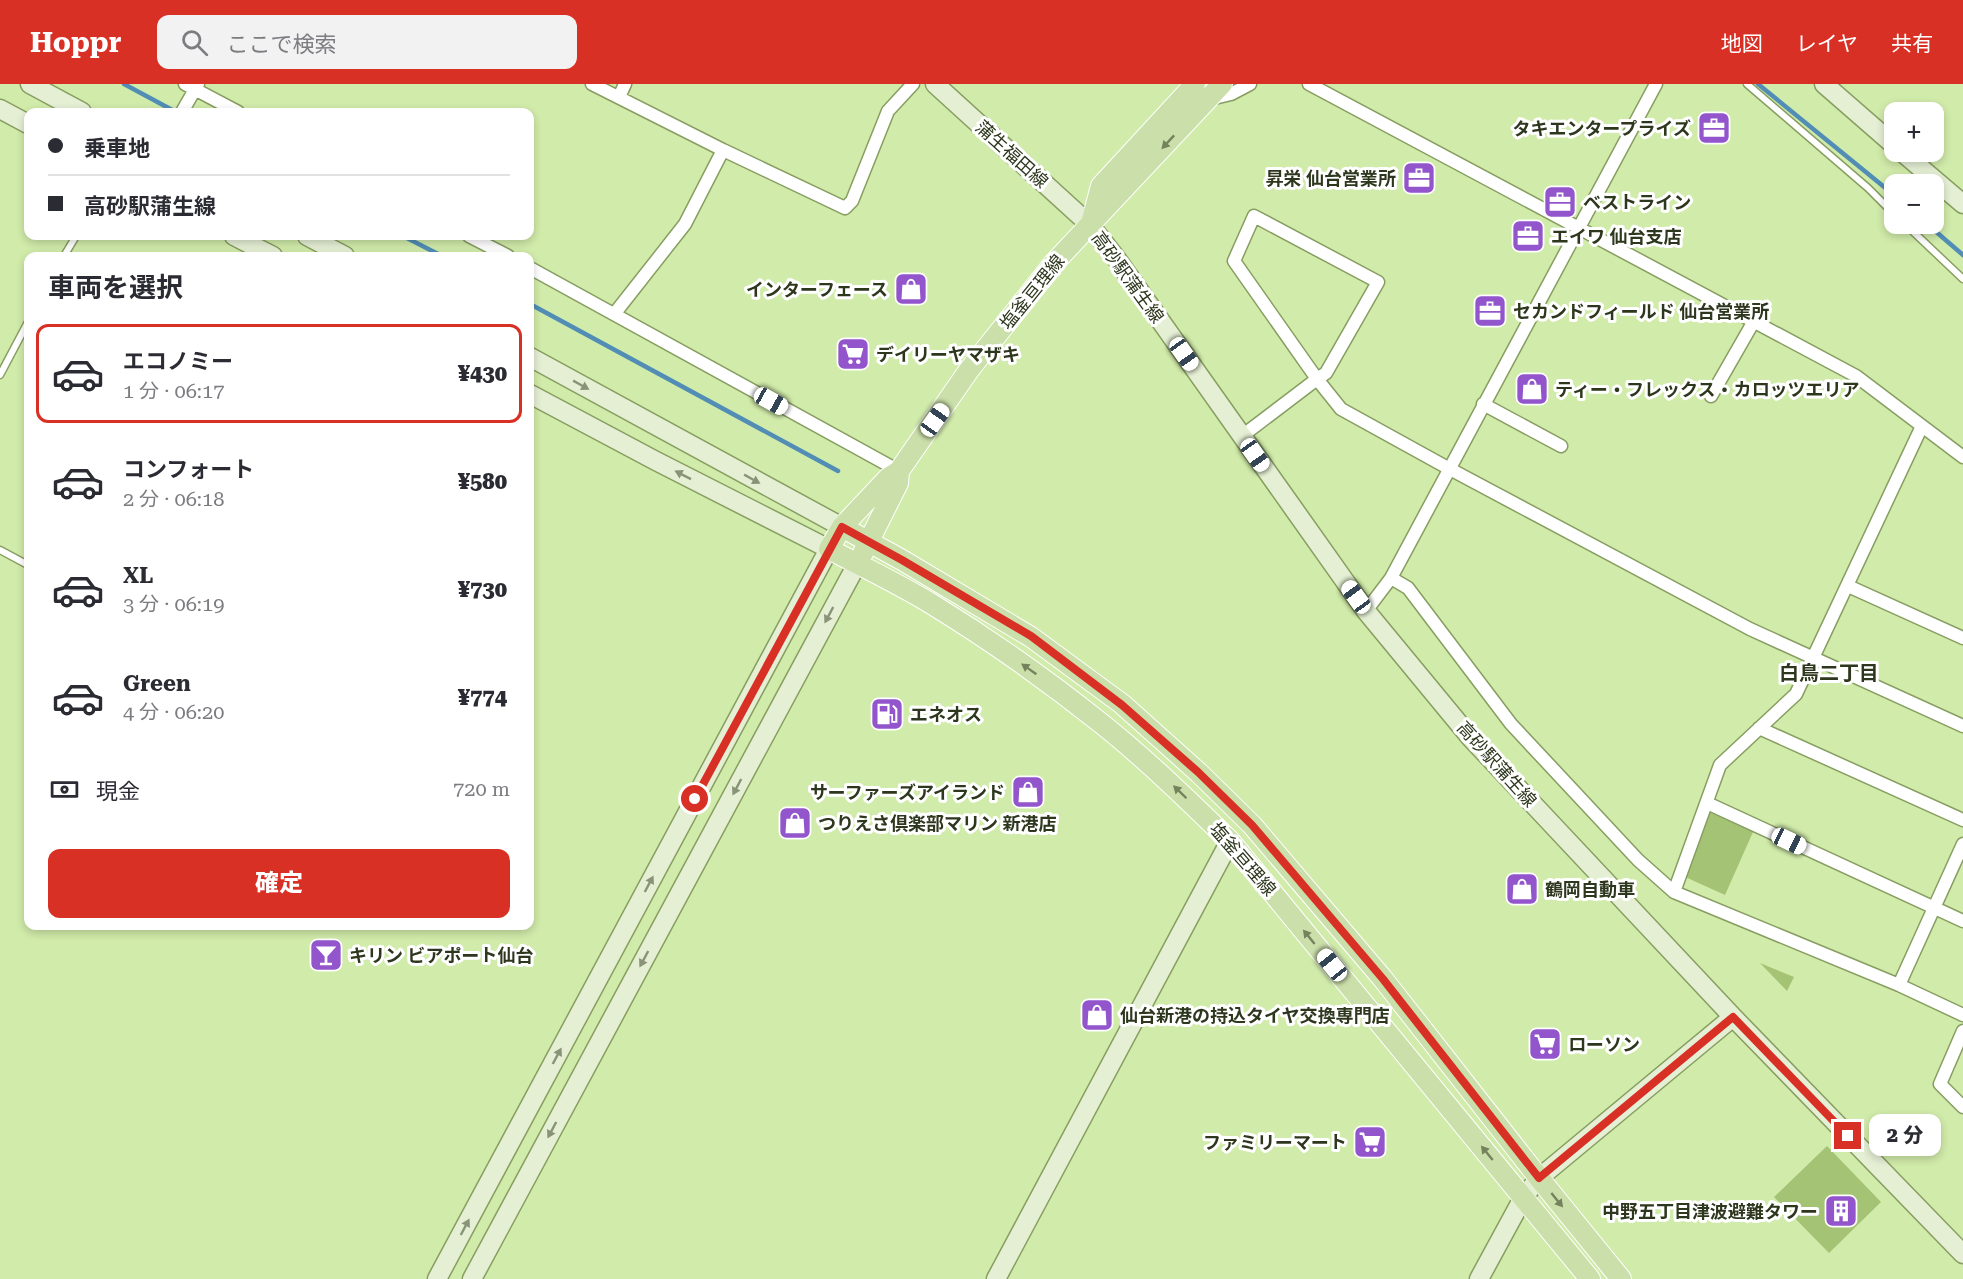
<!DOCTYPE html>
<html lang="ja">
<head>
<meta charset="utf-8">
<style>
	:root { --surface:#fff; --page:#f2f2f3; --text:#2b2b33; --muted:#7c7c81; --line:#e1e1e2; --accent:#d93025 }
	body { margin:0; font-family:"Roboto Serif","Noto Sans JP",serif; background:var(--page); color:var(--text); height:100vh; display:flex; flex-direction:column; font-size:22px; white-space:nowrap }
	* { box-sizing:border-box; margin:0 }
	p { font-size:20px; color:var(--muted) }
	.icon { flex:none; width:33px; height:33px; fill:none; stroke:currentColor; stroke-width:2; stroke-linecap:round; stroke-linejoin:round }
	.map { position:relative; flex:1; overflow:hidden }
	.sheet { position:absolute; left:24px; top:168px; width:510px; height:678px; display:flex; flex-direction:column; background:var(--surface); border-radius:12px; box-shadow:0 3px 9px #0003 }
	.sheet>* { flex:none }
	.top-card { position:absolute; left:24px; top:24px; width:510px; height:132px; border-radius:12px; box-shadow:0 3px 9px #0003; display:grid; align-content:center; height:132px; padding:0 24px; background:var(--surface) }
	.fabs { position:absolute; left:1884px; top:18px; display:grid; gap:12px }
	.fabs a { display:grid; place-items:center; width:60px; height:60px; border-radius:12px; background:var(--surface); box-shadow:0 3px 9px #0003; font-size:30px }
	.end { position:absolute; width:27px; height:27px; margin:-14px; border:8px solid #d93025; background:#fff; box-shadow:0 0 0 3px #fff }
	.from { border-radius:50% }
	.bubble { position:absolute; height:42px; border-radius:12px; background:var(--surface); box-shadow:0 3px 9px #0003; font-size:20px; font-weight:800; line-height:42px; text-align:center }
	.car { position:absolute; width:18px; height:36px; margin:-18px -9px; border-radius:8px; box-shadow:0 0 4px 2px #0007; background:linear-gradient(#fff 24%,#345 0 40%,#fff 0 76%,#345 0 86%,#fff 0) }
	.top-card b { display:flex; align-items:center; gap:21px; height:57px; font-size:22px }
	.top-card b+b { border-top:2px solid var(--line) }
	.top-card i { width:15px; height:15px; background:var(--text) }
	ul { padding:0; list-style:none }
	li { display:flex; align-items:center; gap:18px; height:99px; margin:0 12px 9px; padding:0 12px; border:3px solid transparent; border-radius:12px }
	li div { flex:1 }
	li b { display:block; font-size:22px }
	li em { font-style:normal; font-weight:800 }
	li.active { border-color:var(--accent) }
	li>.icon { width:54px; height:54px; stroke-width:1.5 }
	h2 { padding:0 24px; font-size:27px; line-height:72px }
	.pay { display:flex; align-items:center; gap:15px; height:66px; padding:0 24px; font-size:22px }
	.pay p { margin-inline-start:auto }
	.primary-button { display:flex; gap:12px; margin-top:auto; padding:12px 24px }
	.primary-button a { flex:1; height:69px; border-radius:12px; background:var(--accent); color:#fff; font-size:24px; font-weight:800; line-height:69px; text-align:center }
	header { display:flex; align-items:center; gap:36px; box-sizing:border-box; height:84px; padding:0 30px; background:var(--accent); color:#fff }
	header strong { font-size:28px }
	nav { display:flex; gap:33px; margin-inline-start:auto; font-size:21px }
	.search { width:420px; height:54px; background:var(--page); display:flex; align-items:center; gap:15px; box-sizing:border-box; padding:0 21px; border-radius:12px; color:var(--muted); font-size:22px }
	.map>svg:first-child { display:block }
</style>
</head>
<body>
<header>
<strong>Hoppr</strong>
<div class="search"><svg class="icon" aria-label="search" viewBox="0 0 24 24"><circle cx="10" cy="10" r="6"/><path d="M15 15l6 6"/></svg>ここで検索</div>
<nav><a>地図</a><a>レイヤ</a><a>共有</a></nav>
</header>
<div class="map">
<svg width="1963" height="1195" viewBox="0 0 1963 1195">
	<rect width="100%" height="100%" fill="#d1ebaa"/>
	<path fill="#a5c374" d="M 1707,727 L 1753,748 L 1725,811 L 1683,792 Z
		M 1760,879 L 1794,893 L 1787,907 Z
		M 1827,1062 L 1881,1118 L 1829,1169 L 1774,1113 Z"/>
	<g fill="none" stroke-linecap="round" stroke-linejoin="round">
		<path stroke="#518db5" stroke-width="4.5" d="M 124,0 L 176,28
			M 1758,0 L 1894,111
			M 1927,140 L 1963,171
			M 403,152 L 442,172
			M 530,220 L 838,387"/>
		<g stroke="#879e61" stroke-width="9">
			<path id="lane" d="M 1747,0 L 1868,104 L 1894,130
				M 1905,140 L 1963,195
				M 64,172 L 76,152
				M 0,291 L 28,238
				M 0,466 L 28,481"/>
		</g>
		<g stroke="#879e61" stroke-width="15">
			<path id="street" d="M 185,0 L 238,28
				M 592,0 L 723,66 L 845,124 L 852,117 L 888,27 L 913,0
				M 1309,0 L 1856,292 L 1963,373
				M 619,13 L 625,0
				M 1210,15 L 1231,10 L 1250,0
				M 182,28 L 198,0
				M 469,152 L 508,172
				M 530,184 L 899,387
				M 615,229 L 685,140 L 723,66
				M 1711,312 L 1754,237
				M 1483,320 L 1561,362
				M 1242,352 L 1317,295 L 1326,289 L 1378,198 L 1254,132 L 1234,177 L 1317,295 L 1341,325 L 1448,384 L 1750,545 L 1963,642
				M 1391,494 L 1408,504 L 1511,640 L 1638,776 L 1674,808 L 1899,901 L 1963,931
				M 1848,502 L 1963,554
				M 1366,527 L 1391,494 L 1656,0
				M 1759,644 L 1963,736
				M 1707,719 L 1963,837
				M 1674,808 L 1720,681 L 1796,610 L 1922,342
				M 1899,901 L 1963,760
				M 1963,947 L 1940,1000 L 1963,1023"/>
		</g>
		<g stroke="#879e61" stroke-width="21">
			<path id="secondary" d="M 30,0 L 82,28
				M 935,0 L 1090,141 L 1116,174 L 1366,527 L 1470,653 L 1733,933 L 1963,1170
				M 1824,0 L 1894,61
				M 0,25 L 28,40
				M 1902,68 L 1963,120
				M 234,152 L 273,172
				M 307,152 L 345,172
				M 530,273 L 842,443
				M 437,1195 L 829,465 L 656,377 L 530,310
				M 472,1195 L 857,480
				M 996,1195 L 1230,757
				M 1479,1195 L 1523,1114 L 1539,1094 L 1733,933"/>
		</g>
		<g stroke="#fff" stroke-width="22">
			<path id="primary" d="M 1222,0 L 1054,179 L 969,286 L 899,387 L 888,394 L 842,443 L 829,465 C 863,483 897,499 930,519 C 989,555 1047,596 1102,640 C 1147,676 1189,717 1230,757 L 1590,1195
				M 1092,136 L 1101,102 L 1195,0
				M 842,443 L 902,476 L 1031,553 L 1122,620 L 1199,689 L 1252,741 L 1383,895 L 1539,1094 L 1621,1195
				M 863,469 L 898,399 L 899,387"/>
		</g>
		<use href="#lane" stroke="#fff" stroke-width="6"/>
		<use href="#street" stroke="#fff" stroke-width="12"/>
		<use href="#secondary" stroke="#e5efd4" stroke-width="18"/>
		<use href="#primary" stroke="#cbdfaa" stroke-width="20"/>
	</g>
	<defs><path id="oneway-solid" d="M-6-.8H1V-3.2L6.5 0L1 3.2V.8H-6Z" transform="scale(1.5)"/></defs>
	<g fill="#74835c">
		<use href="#oneway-solid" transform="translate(1168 58) rotate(133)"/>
		<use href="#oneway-solid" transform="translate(1029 585) rotate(-145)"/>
		<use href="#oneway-solid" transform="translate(1180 708) rotate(-136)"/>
		<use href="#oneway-solid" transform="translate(1309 853) rotate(-129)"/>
		<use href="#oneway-solid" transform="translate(1487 1069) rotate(-129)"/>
		<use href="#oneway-solid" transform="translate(1557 1116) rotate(51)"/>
	</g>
	<g fill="#899378">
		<use href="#oneway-solid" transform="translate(581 301) rotate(29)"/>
		<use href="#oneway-solid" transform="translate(683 391) rotate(-153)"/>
		<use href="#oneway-solid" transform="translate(752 395) rotate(29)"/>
		<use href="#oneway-solid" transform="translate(829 531) rotate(118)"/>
		<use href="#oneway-solid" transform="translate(737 703) rotate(118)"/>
		<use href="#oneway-solid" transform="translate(649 800) rotate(-62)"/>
		<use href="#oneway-solid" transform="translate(644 875) rotate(118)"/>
		<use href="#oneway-solid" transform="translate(557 972) rotate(-62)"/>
		<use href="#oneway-solid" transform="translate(552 1046) rotate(118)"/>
		<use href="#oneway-solid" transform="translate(465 1143) rotate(-62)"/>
	</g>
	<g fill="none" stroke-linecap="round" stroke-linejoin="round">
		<path stroke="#d93025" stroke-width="8" d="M 695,715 L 842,443 L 902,476 L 1031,552 L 1122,621 L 1198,688 L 1252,741 L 1383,895 L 1539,1094 L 1733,933 L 1848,1052"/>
	</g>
	<defs>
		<g id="office-square" transform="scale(1.725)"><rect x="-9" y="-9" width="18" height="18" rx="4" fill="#9355cb" stroke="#fff"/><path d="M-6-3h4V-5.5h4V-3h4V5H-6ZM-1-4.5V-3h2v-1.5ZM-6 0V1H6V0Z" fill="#fff"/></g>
		<g id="shop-square" transform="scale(1.725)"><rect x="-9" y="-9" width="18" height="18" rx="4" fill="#9355cb" stroke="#fff"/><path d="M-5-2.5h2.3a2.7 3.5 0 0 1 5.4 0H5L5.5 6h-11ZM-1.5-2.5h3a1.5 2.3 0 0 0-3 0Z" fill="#fff"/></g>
		<g id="supermarket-square" transform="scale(1.725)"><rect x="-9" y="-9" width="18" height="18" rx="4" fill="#9355cb" stroke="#fff"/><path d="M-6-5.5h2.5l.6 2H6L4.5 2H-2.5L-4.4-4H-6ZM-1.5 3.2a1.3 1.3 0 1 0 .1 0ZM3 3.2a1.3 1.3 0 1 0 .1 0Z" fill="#fff"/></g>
		<g id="fuel-square" transform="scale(1.725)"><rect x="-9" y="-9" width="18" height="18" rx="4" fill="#9355cb" stroke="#fff"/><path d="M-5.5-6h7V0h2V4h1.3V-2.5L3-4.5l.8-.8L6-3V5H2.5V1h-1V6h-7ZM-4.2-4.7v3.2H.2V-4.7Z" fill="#fff"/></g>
		<g id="bar-square" transform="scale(1.725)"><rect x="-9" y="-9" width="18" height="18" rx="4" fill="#9355cb" stroke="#fff"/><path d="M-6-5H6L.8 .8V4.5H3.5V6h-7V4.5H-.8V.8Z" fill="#fff"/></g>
		<g id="building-square" transform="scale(1.725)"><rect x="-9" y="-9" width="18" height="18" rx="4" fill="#9355cb" stroke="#fff"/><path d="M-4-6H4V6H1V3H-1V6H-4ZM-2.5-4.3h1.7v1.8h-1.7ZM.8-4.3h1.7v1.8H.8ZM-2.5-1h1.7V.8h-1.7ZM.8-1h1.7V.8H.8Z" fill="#fff"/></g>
	</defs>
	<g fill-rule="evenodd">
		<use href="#office-square" x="1714" y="44"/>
		<use href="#office-square" x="1419" y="94"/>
		<use href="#office-square" x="1560" y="118"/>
		<use href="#office-square" x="1528" y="152"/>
		<use href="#shop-square" x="911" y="205"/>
		<use href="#office-square" x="1490" y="227"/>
		<use href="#supermarket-square" x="853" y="270"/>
		<use href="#shop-square" x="1532" y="305"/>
		<use href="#fuel-square" x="887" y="630"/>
		<use href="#shop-square" x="1028" y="708"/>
		<use href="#shop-square" x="795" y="739"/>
		<use href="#shop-square" x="1522" y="805"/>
		<use href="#bar-square" x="326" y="871"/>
		<use href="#shop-square" x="1097" y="931"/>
		<use href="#supermarket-square" x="1545" y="960"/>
		<use href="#supermarket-square" x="1370" y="1058"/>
		<use href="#building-square" x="1841" y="1127"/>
	</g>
	<g text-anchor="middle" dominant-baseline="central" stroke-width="6" stroke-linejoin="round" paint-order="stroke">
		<g font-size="18" font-weight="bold" fill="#2d371d" stroke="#fff" text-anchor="start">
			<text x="1691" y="44" text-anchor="end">タキエンタープライズ</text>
			<text x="1396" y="94" text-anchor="end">昇栄 仙台営業所</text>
			<text x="1583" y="118">ベストライン</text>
			<text x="1551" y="152">エイワ 仙台支店</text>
			<text x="888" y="205" text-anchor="end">インターフェース</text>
			<text x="1513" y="227">セカンドフィールド 仙台営業所</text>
			<text x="876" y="270">デイリーヤマザキ</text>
			<text x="1555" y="305">ティー・フレックス・カロッツエリア</text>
			<text x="910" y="630">エネオス</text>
			<text x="1005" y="708" text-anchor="end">サーファーズアイランド</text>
			<text x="818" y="739">つりえさ倶楽部マリン 新港店</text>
			<text x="1545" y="805">鶴岡自動車</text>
			<text x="349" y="871">キリン ビアポート仙台</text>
			<text x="1120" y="931">仙台新港の持込タイヤ交換専門店</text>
			<text x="1568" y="960">ローソン</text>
			<text x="1347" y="1058" text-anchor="end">ファミリーマート</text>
			<text x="1818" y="1127" text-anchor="end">中野五丁目津波避難タワー</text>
		</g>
		<g font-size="18" fill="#2d371d" stroke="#fff">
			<text transform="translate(1012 70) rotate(42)">蒲生福田線</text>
			<text transform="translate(1128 193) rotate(54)">高砂駅蒲生線</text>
			<text transform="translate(1032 208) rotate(-51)">塩釜亘理線</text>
			<text transform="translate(1497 680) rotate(48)">高砂駅蒲生線</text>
			<text transform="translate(1243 775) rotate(49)">塩釜亘理線</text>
		</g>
		<g font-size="20" font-weight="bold" fill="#2d371d" stroke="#fff">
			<text x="1829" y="589">白鳥二丁目</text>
		</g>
	</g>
</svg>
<div class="fabs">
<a>+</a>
<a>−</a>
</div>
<i class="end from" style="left:695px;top:715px"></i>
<i class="end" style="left:1848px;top:1052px"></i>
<div class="bubble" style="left:1869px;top:1030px;width:72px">2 分</div>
<i class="car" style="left:1184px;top:270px;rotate:145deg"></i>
<i class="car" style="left:771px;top:317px;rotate:119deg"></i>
<i class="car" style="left:935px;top:336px;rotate:35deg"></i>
<i class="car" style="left:1255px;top:371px;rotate:145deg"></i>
<i class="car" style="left:1356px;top:513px;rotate:324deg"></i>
<i class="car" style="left:1789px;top:757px;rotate:115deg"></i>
<i class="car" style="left:1332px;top:881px;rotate:321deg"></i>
<div class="top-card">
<b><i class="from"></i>乗車地</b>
<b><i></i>高砂駅蒲生線</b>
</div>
<section class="sheet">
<h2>車両を選択</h2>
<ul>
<li class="active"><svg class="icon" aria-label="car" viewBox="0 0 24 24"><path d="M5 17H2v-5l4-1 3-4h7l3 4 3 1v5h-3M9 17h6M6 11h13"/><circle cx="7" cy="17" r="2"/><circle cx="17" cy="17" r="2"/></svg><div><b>エコノミー</b><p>1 分 · 06:17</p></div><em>¥430</em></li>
<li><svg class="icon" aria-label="car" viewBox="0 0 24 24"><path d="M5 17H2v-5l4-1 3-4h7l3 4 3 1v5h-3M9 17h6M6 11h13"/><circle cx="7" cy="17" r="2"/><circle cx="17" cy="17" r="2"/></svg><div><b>コンフォート</b><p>2 分 · 06:18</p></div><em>¥580</em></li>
<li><svg class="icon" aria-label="car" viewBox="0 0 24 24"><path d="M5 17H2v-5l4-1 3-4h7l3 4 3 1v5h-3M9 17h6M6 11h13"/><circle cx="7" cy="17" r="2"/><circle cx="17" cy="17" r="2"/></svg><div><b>XL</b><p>3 分 · 06:19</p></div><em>¥730</em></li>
<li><svg class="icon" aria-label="car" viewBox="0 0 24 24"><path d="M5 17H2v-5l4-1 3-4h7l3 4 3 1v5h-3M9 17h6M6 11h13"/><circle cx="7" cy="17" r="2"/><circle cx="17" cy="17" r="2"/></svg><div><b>Green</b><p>4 分 · 06:20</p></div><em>¥774</em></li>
</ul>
<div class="pay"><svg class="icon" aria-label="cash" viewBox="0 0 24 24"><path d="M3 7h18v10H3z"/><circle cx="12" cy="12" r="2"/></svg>現金<p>720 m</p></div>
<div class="primary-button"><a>確定</a></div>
</section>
</div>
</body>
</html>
